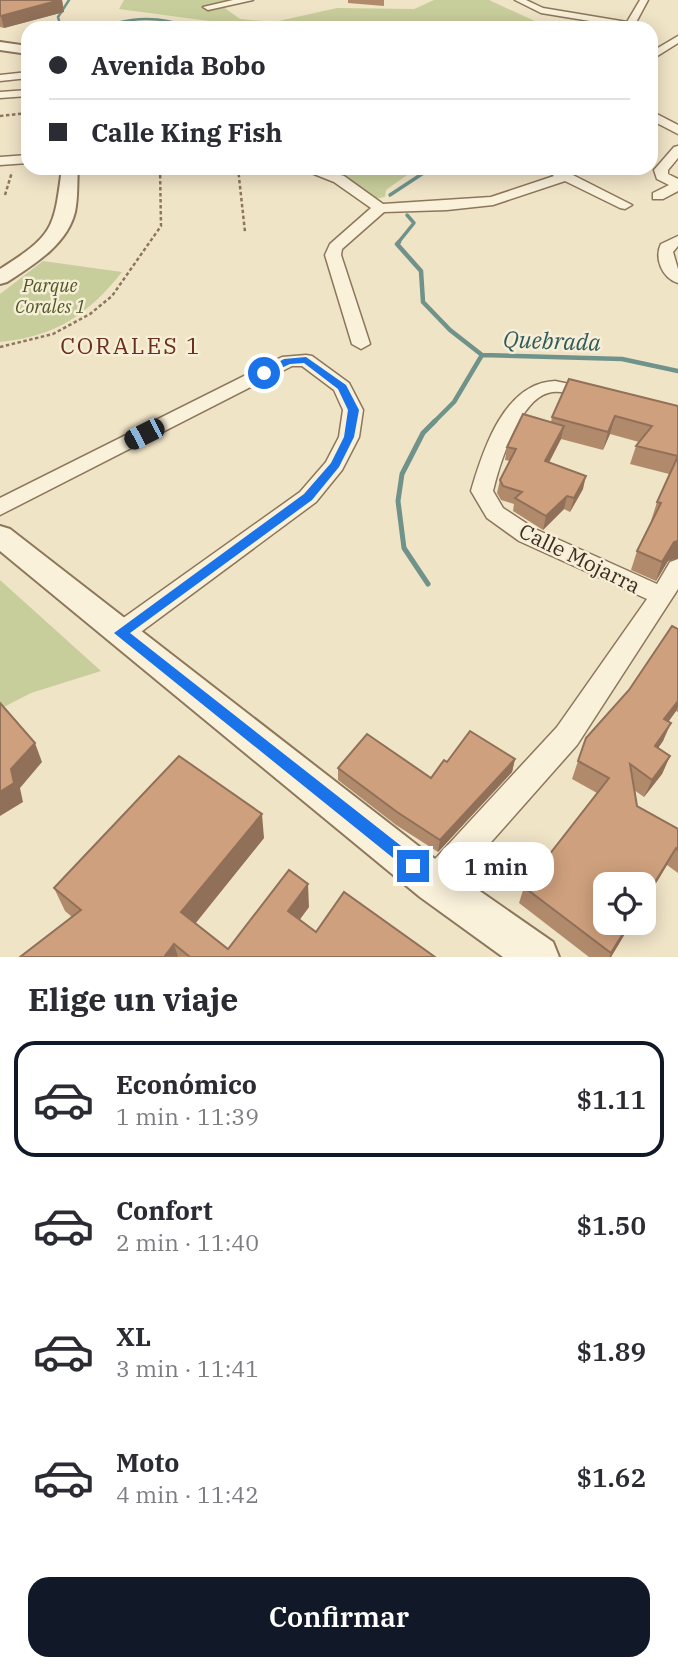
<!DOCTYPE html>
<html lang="es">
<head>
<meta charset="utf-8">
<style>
	:root { --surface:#fff; --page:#f2f2f3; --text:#2b2b33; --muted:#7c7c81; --line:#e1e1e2; --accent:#111827 }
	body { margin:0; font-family:"IBM Plex Serif",serif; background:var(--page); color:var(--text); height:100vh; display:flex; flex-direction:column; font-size:26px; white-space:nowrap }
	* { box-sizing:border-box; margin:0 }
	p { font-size:23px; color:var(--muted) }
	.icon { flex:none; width:38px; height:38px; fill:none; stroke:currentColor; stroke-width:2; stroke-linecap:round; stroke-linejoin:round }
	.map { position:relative; height:957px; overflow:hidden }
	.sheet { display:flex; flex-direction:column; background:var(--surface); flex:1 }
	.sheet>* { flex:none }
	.banner { position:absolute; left:21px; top:21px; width:637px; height:154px; border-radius:21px; box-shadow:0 4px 18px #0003; display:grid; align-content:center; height:154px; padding:0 28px; background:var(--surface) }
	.buttons { position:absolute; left:593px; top:872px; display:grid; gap:14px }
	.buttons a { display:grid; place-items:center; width:63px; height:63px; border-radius:14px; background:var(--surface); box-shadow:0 4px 18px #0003; font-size:35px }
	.end { position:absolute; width:32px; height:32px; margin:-16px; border:9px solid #1a73e8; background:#fff; box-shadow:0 0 0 4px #fff }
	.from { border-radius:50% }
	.bubble { position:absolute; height:49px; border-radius:21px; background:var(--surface); box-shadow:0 4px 18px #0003; font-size:23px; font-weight:600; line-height:49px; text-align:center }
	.car { position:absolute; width:21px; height:42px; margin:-21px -10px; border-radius:9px; box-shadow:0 0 5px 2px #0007; background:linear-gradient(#222 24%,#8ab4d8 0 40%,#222 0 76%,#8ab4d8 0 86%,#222 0) }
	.banner b { display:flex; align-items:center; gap:24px; height:66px; font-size:26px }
	.banner b+b { border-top:2px solid var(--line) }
	.banner i { width:18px; height:18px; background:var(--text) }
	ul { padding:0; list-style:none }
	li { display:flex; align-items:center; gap:21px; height:116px; margin:0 14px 10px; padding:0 14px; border:4px solid transparent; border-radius:21px }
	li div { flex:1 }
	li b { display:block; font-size:26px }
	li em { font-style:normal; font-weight:600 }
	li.selected { border-color:var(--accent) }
	li>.icon { width:63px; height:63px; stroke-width:1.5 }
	h2 { padding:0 28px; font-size:32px; line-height:84px }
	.primary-button { display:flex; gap:14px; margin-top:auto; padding:14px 28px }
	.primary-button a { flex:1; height:80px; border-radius:21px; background:var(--accent); color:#fff; font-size:28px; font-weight:600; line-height:80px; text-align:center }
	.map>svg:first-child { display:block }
</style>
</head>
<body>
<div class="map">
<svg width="678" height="957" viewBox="0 0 678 957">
	<rect width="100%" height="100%" fill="#f0e4c7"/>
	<path fill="#c8ce9b" d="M 124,0 L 230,0 L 222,6 L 240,19 L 274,22 L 337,8 L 414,9 L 434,0 L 489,0 L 537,22 L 514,28 L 261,28 L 119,9 Z
		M 323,168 L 417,168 L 386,190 L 385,197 L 374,199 L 345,175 Z
		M 43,261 L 122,272 C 89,314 55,337 0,342 L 0,294 Z
		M 0,580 L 101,671 L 31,693 L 0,709 Z"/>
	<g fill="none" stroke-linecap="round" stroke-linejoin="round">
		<path stroke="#6f928a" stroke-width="2.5" d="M 61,28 L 58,17 L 69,0
			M 114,28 L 117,23 C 143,16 166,18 191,28"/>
		<path stroke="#6f928a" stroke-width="3.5" d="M 390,195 L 431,168
			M 397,244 L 414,223 L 407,215"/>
		<path stroke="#6f928a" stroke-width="4.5" d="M 399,242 L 397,244 L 421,271 L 423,302 L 450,330 L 482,355 L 622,359 L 678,371
			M 433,423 L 454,402 L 482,355"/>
		<path stroke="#6f928a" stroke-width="5" d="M 428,584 L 404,548 L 398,501 L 402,474 L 423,433 L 435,421"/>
		<g stroke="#8c765c" stroke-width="3">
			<path id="minor" d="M 233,0 L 253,0 L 208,10 L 203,7 Z
				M 515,0 L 526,0 L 543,8 L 627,22 L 640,0 L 648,0 L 633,28 L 541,13 Z
				M 678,36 L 678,43 L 651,60 L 651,52 Z
				M 28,72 L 28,78 L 0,81 L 0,75 Z
				M 28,90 L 28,96 L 0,98 L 0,92 Z
				M 651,111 L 678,125 L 678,134 L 651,120 Z
				M 678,146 L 678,158 L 668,170 L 668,174 L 678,179 L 678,191 L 663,199 L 653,199 L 653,193 L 669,185 L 657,179 L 654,170 L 674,147 Z
				M 28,155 L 28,163 L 0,165 L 0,157 Z
				M 299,168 L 319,168 L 344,176 L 383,204 L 491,197 L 554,176 L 548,171 L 550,168 L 559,168 L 632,205 L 625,209 L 620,208 L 565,181 L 493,205 L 447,210 L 384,212 L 342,249 L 341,255 L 370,344 L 361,349 L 352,344 L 325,255 L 330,244 L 371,208 L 334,182 Z
				M 678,236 L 678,246 L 673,252 L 678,269 L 678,283 C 662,278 654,258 661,244 Z
				M 306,355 L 312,356 L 349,383 L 363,410 L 359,437 L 342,470 L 316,502 L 130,640 L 121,643 L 112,640 L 109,633 L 112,626 L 300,492 L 326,462 L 339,437 L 343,410 L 334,390 L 302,366 L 292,366 L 0,515 L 0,498 L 282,357 Z
				M 555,381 L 598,390 L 600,394 L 591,400 C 578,396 561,389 548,393 C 519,401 499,465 493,491 L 503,508 L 535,529 L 657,584 L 670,562 L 678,559 L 678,589 L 577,745 L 445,894 L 434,899 L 423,894 L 418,883 L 423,872 L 557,727 L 647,599 L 519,541 L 487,518 L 471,491 C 483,450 504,383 555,381 Z"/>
		</g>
		<g stroke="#8c765c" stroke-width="4">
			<path id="tertiary" d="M 0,42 L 28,46 L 28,54 L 0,50 Z
				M 62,168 L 78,168 C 77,183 78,198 75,212 C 67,245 33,265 7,282 L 0,284 L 0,269 C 54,235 54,229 62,168 Z
				M 0,526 L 10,529 L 448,869 L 553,942 L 559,957 L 503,957 L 420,897 L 0,551 Z"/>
		</g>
		<path stroke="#8c765c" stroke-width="2.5" stroke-dasharray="3.5 2.5" stroke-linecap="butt" d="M 0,116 L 28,113
			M 238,168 L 245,232
			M 5,195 L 12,172
			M 0,347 L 53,334 L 90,314 L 112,296 L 161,226 L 160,168"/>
		<use href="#minor" fill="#faf1db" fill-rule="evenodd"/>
		<use href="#tertiary" fill="#faf1db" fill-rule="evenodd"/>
	</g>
	<path fill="#b18a6c" d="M 0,0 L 62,0 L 64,12 L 4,28 L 0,27 Z
		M 348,0 L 384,0 L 384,6 L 348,3 Z
		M 678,406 L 678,558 L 668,561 L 656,581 L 631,570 L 637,551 L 652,521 L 651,521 L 657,502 L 669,474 L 630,464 L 636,446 L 639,442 L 610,434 L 603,450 L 561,439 L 549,463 L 583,489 L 570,512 L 564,509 L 543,530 L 513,511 L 514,504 L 501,500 L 497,493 L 500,480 L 510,461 L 505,460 L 507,447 L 551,422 L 552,417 Z
		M 678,629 L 678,712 L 676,711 L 669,721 L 663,741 L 658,748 L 670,756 L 662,774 L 644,797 L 634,790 L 637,806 L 678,829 L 678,873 L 667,865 L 644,903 L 644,884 L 606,922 L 632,922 L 611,957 L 589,957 L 519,903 L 524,887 L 597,793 L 572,779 L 578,761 L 629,690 Z
		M 515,759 L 512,772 L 438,852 L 396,825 L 338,780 L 338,768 L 431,778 L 447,762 Z
		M 264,838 L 195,923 L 228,949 L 309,907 L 299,920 L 316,932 L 435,957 L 20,957 L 72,917 L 65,911 L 54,888 Z"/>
	<path fill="#907058" d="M 62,0 L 64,12 L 4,28 L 1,16 Z
		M 615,416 L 610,434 L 603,450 L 608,432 Z
		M 564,426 L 561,439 L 542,475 L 545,461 Z
		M 586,476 L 583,489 L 570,512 L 574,498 Z
		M 567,496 L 564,509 L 543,530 L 546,516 Z
		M 678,541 L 678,558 L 668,561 L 656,581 L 662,562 L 674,542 Z
		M 678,701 L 678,707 L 676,711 L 657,737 L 664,719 Z
		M 671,723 L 663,741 L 647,764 L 655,746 Z
		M 35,743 L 42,762 L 20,788 L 23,802 L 0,816 L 0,792 L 11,769 Z
		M 670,756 L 662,774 L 644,797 L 652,780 Z
		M 515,759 L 512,772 L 438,852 L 440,840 Z
		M 262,814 L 264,838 L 187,934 L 181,912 Z
		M 676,848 L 667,865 L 644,903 L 644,900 Z
		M 308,884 L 309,907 L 290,933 L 288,911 Z
		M 630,922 L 632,922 L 611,957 L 609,957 Z
		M 174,944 L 178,957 L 164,957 Z"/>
	<path fill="#cea07d" stroke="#907058" stroke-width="2" d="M 0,0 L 60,0 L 1,16 L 0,15 Z
		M 569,379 L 678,406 L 678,541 L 674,542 L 662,562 L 637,551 L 661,503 L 657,502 L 678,456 L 636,446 L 652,426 L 615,416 L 608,432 L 552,417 Z
		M 523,414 L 564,426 L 545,461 L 586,476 L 574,498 L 567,496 L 546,516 L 515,498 L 522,492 L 503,486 L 500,480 L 516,449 L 507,447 Z
		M 672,626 L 678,629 L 678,701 L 664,719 L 671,723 L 655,746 L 670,756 L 652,780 L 630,764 L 637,806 L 678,829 L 678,850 L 676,848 L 644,900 L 644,884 L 606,884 L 606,922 L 630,922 L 611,953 L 524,887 L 609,778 L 578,761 L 586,738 L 629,690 Z
		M 0,703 L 35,743 L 11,769 L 14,783 L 0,792 Z
		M 470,731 L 515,759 L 440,840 L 397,812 L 338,768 L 367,734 L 431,778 L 444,760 L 447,762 Z
		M 179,756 L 262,814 L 181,912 L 228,949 L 289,870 L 308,884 L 288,911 L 316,932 L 344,892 L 435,957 L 190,957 L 174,944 L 164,957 L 20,957 L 81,910 L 54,888 Z"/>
	<path fill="#1a73e8" d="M 306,357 L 346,385 L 359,410 L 354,437 L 339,467 L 312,500 L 130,633 L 419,860 L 421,866 L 419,872 L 413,874 L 114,633 L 304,494 L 331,463 L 344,437 L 348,410 L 338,389 L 304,363 L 290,364 L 264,376 L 259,373 L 284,359 Z"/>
	<g text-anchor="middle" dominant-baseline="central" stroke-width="5" stroke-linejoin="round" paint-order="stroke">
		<g font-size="18" font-style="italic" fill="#4c5926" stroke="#f7eed7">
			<text x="50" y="285">Parque<tspan x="50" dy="21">Corales 1</tspan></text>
		</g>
		<g font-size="21" fill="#3c2e20" stroke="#f7eed7">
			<text transform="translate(580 558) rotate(26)">Calle Mojarra</text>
		</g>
		<g font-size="23" font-style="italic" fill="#2f5c5a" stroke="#f7eed7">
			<text transform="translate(552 340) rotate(2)">Quebrada</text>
		</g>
		<g font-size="23" letter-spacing="2" fill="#6a2f1e" stroke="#f7eed7">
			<text x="131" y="345">CORALES 1</text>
		</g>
	</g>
</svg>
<div class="buttons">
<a><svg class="icon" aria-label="locate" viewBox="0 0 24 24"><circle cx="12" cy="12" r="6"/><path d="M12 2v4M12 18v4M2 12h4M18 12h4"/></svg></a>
</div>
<i class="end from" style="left:264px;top:373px"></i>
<i class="end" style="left:413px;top:866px"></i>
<div class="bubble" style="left:438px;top:842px;width:116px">1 min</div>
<i class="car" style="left:144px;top:434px;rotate:243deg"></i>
<div class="banner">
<b><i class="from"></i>Avenida Bobo</b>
<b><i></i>Calle King Fish</b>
</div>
</div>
<section class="sheet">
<h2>Elige un viaje</h2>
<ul>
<li class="selected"><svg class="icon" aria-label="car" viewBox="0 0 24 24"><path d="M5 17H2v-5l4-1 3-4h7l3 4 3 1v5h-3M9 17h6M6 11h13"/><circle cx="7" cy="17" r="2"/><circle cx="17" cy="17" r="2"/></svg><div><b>Económico</b><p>1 min · 11:39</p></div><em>$1.11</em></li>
<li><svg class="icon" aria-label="car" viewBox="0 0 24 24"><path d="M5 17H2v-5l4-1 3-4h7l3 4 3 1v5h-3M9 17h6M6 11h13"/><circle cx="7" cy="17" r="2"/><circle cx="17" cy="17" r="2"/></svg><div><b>Confort</b><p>2 min · 11:40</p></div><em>$1.50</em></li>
<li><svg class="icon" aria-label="car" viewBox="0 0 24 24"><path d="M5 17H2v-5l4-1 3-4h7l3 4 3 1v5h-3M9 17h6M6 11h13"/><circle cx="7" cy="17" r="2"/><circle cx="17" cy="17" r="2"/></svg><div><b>XL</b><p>3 min · 11:41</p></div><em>$1.89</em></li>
<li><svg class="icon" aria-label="car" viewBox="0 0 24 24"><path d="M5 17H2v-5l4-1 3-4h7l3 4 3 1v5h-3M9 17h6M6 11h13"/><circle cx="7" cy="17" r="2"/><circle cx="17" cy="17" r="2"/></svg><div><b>Moto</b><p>4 min · 11:42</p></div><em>$1.62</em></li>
</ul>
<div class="primary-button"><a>Confirmar</a></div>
</section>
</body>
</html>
